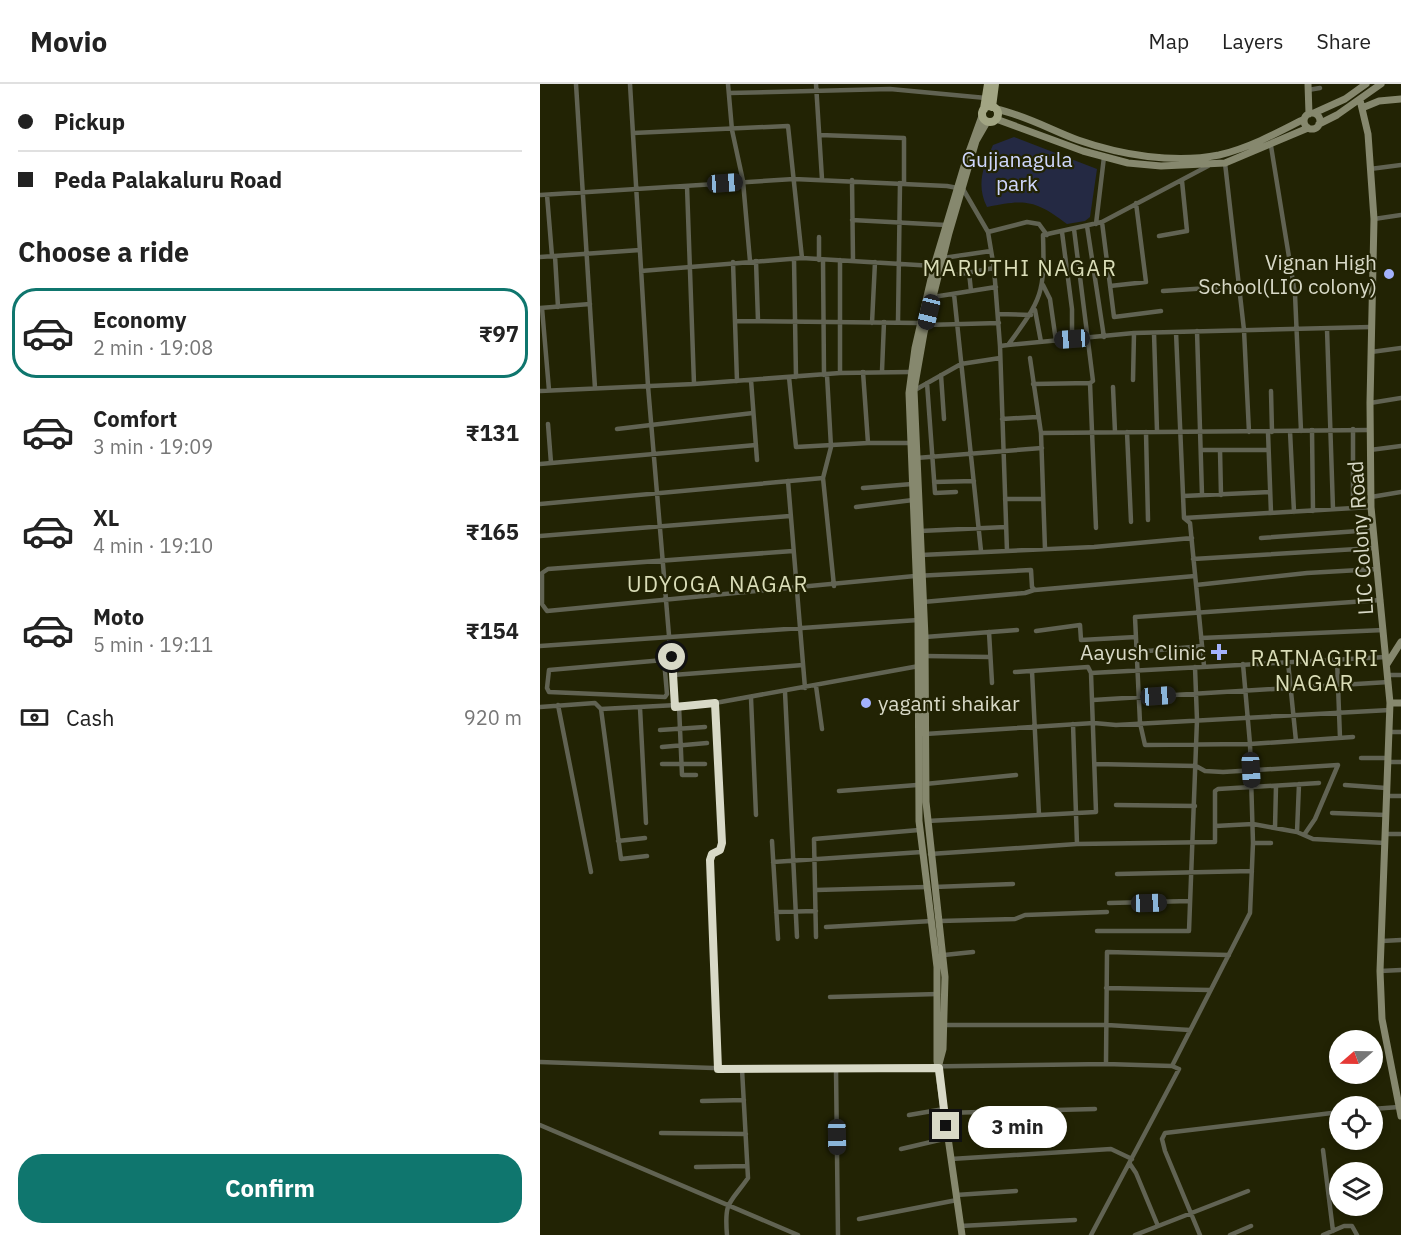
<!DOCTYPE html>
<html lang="en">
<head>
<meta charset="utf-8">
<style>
	:root { --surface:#fff; --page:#f6f6f6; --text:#222; --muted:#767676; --line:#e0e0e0; --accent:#0f766e }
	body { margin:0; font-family:"IBM Plex Sans",sans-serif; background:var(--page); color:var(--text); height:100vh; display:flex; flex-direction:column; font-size:22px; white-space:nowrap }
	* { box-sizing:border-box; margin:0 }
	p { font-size:20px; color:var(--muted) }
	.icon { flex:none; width:33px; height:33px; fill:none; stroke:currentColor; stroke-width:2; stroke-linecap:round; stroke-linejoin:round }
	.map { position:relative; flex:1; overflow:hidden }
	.drawer { display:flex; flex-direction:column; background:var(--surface); width:540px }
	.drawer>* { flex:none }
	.top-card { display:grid; align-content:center; height:132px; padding:0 18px; background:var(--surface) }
	.needle { width:39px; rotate:250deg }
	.controls { position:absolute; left:789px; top:946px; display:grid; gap:12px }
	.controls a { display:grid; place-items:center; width:54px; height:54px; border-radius:50%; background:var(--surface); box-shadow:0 3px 9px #0003; font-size:30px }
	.end { position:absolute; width:27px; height:27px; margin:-14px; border:8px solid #d8d9c7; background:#111; box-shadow:0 0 0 3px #111 }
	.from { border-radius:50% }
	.bubble { position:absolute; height:42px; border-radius:21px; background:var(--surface); box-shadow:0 3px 9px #0003; font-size:20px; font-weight:700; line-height:42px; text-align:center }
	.car { position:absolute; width:18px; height:36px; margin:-18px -9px; border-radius:8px; box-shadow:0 0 4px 2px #0007; background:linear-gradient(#222 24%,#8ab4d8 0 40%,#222 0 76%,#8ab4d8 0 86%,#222 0) }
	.top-card b { display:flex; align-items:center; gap:21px; height:57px; font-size:22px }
	.top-card b+b { border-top:2px solid var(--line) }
	.top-card i { width:15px; height:15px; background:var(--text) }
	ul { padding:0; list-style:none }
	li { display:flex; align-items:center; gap:18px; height:90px; margin:0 12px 9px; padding:0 6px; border:3px solid transparent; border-radius:24px }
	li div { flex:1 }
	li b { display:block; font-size:22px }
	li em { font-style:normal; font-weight:700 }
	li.on { border-color:var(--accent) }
	li>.icon { width:54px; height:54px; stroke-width:1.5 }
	h2 { padding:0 18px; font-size:27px; line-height:72px }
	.pay { display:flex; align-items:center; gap:15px; height:66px; padding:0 18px; font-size:22px }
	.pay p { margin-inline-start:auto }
	.action { display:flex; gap:12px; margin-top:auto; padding:12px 18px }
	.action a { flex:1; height:69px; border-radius:24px; background:var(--accent); color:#fff; font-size:24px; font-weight:700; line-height:69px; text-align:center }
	header { display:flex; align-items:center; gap:36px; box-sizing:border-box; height:84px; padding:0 30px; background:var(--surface); border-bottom:2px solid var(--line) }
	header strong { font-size:28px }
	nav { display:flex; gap:33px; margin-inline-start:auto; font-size:21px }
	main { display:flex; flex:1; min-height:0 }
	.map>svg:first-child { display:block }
</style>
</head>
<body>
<header>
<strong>Movio</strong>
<nav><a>Map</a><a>Layers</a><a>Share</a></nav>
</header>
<main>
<section class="drawer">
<div class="top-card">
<b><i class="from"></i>Pickup</b>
<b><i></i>Peda Palakaluru Road</b>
</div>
<h2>Choose a ride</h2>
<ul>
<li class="on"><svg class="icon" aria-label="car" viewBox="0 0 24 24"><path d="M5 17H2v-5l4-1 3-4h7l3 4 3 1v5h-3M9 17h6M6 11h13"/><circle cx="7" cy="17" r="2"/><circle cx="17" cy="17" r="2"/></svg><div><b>Economy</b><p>2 min · 19:08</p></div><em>₹97</em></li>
<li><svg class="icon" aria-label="car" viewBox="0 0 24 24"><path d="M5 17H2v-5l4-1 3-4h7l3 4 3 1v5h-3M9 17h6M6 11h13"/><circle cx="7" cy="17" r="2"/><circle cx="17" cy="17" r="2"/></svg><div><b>Comfort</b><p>3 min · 19:09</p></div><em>₹131</em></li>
<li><svg class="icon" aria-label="car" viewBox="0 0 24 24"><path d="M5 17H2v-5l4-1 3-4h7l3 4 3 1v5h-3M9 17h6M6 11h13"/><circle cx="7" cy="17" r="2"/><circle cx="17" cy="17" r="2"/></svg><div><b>XL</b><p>4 min · 19:10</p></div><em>₹165</em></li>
<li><svg class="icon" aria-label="car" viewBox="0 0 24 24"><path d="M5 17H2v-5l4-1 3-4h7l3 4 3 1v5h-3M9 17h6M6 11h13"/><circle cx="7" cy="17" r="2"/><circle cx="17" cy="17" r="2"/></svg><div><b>Moto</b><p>5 min · 19:11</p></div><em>₹154</em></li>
</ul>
<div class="pay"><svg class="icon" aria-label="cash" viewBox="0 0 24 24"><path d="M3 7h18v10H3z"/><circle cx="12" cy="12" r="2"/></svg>Cash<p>920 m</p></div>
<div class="action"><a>Confirm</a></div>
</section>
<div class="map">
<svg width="861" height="1151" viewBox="0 0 861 1151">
	<rect width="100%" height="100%" fill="#222304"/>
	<path fill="#242943" d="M 474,53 L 557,85 L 550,133 L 545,137 L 527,140 C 495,116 486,115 447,123 C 436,101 443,83 453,61 Z"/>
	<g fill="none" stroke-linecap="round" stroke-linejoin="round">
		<path stroke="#616353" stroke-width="4.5" d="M 36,0 L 55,304
			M 90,0 L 108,302 L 135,623
			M 188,0 L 192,46 L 203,97 L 210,177
			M 276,0 L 282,95
			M 768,6 L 780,4
			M 189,9 L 350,5 L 446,14
			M 93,49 L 248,42 L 262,174
			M 280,51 L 364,54 L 364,99
			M 731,62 L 755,210 L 761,347
			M 685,79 L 704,246 L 709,348
			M 830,85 L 861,81
			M 312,96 L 313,176
			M 147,102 L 154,300
			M 0,111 L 254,95 L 407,102 L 423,105 L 448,148 L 454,184 L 460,262 L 467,467
			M 7,111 L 12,172
			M 834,135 L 861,131
			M 312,136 L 406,141
			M 562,138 L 574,233 L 621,227
			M 556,140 L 564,73
			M 547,142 L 564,253
			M 534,145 L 553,297 L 550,299 L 556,444
			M 448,148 L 487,138 L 499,140 L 507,151
			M 522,148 L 532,225 L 532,255
			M 619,152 L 647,147 L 642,97
			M 15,172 L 18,223
			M 0,173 L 100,166
			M 403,174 L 451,167
			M 254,175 L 256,293
			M 279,176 L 279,153
			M 283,176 L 284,291
			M 216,177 L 218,237
			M 193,178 L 197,297
			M 101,187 L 262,174 L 394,182
			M 429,188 L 431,207
			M 415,191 L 454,184
			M 503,201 L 510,215 L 516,257
			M 570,202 L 606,198 L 596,119
			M 623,207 L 700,202
			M 414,210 L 441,467
			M 393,213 L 456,203
			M 0,224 L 50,220
			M 2,224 L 9,306
			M 495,226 L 501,258
			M 458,230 L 491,231
			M 195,237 L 380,239
			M 358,238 L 360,99
			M 332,239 L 335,178
			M 386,241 L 459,239
			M 787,245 L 793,425
			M 657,247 L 662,411
			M 636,248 L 644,434 L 650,439 L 664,582
			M 614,249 L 617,347
			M 468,261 L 594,249 L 831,243
			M 460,262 L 468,261 C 502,215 505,209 503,151 L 562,138 L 668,82
			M 831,268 L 861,264
			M 490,274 L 501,349 L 505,465
			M 342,287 L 344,238
			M 300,289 L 300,176
			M 401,291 L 404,335
			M 249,293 L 256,363 L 328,359 L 323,288
			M 211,296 L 217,376
			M 593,296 L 594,249
			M 387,299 L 395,409 L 416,408
			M 493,300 L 550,299
			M 573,303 L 575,348
			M 375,306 L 421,280 L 460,274
			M 0,307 L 154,300 L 300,289 L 370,288
			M 731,307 L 732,348
			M 830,319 L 861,314
			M 462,335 L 497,333
			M 8,340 L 11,379
			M 77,345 L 213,329
			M 772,346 L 773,427
			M 750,347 L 754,428
			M 587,348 L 591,438
			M 606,348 L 608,436
			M 728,348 L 731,429
			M 501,349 L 830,346
			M 328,359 L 369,359
			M 661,366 L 728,366
			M 680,366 L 681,411
			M 830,366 L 861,362
			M 376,374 L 502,364
			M 0,380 L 216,361
			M 283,394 L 294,502
			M 248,397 L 265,604
			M 394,398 L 434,397
			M 323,404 L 372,400
			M 643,412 L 730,408
			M 831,413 L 861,408
			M 465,415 L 503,415
			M 0,420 L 283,394 L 291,363 L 287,291
			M 316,423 L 373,416
			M 813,424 L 813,345
			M 644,434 L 831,423
			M 380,447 L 466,443
			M 0,452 L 250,432
			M 721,454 L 833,446
			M 253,467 L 8,485 L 2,489 L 2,520 L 7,527 L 375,492 L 491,486 L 492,503 L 495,506 L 655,492
			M 381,471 L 554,463 L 652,454
			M 653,475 L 834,464
			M 656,501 L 767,489 L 837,485
			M 383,518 L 485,509 L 494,506
			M 496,547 L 540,541 L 541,556 L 596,553
			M 449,548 L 452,599
			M 385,553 L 477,546
			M 661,554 L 844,546
			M 0,562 L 378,536
			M 597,568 L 662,562
			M 385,572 L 450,573
			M 797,575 L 800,654
			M 124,576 L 127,610 L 125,613 L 9,608 L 7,604 L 9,586 L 124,576 L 132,573
			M 748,578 L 756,657
			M 492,587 L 499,731
			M 551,589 L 846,573
			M 133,591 L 263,581
			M 849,591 L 861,591
			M 276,602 L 282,645
			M 245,608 L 257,853
			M 211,614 L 216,731
			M 553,616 L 849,598
			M 175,619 L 181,759 L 180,766 L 172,770 L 170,776 L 178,985
			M 18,621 L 51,788
			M 139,622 L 142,691 L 156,691
			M 0,623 L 55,619 L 61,625 L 175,619 L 379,582
			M 100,624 L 106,739
			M 61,625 L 81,775 L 107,772
			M 533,640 L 537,760
			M 120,646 L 165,643
			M 849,648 L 861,648
			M 385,650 L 554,639 L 576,641 L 850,626
			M 813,653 L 710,660 L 605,661 L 600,639 L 595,533 L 841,516
			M 122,663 L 167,659
			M 821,674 L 847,674
			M 847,678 L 861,678
			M 122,680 L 165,680
			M 555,680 L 656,682 L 665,687 L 683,688 L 798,681 L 775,735 L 764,751
			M 385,700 L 476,691
			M 805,701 L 846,704
			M 299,707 L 377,701
			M 846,712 L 861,712
			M 576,721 L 655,722
			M 792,729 L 846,731
			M 387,737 L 556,728 L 551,589 L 548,583 L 475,588
			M 675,742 L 713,740 L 757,748 L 773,755 L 845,759
			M 735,744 L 736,702
			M 757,748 L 759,700
			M 845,750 L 861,750
			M 78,757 L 105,754
			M 232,757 L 238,855
			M 713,759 L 731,759
			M 390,770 L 537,760 L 675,758 L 675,707 L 678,705 L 779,699
			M 233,778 L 382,768
			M 577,790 L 712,787
			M 394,803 L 473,800
			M 276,806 L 387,803
			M 569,819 L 650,817
			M 236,828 L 276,827
			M 400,837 L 475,835 L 485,831 L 567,828
			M 286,843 L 392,837
			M 557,847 L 649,847 L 657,636 L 655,583
			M 276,853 L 274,755 L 379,746
			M 842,857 L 861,856
			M 404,871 L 433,868
			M 840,887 L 861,886
			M 566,904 L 670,906
			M 290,913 L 398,910
			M 405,941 L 567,941 L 650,946
			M 0,978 L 202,985 L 566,980 L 632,982
			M 566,980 L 567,868 L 689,871
			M 296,985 L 298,1151
			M 162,1017 L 204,1016
			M 832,1025 L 859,1023
			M 404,1029 L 555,1025
			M 369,1031 L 404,1025
			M 0,1041 L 258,1151
			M 121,1049 L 206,1050
			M 361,1065 L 408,1054
			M 783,1066 L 793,1147
			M 411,1075 L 571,1065 L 592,1075
			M 590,1080 L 596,1089 L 618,1142
			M 156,1083 L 207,1082
			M 416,1111 L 476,1107
			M 319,1135 L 417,1116
			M 420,1142 L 535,1136
			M 187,1151 C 184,1116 190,1120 208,1094 L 202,985
			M 551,1151 L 639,985 L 632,982 L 710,829 L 713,759 L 710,660 L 703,580
			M 595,1151 L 708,1107
			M 660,1151 L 625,1067 L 622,1055 L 625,1049 L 800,1028
			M 690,1151 L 711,1142
			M 783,1151 L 804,1142 L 812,1142 L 817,1151"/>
		<path stroke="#86886e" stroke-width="7" d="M 768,0 L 769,30
			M 820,16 L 828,50 L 834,135 L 830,319 L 831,423 L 850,619 L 840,887 L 842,935 L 861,1032
			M 822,24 L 839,17 L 861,15
			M 456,25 C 485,31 511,46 538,56 C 581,71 634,80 679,71 C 709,64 737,49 764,35
			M 774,29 L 805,15 L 826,0
			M764 37a8 8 0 1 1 16 0a8 8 0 1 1-16 0Z
			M 456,35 L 543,67 L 588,79 L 621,82 L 685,79 L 768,44
			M 779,40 L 797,31 L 841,0
			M 847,580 L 861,558
			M 850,619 L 861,619
			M 399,980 L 403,965 L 405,893 L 386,718 L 385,553 L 374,306 L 384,249 L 409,149 L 436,57 L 447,38
			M 422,1151 L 397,977 L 397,883 L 379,737 L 378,536 L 369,309 L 375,264 L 394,182 L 425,79 L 442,32"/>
		<path stroke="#a2a583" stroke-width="8" d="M442 30a8 8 0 1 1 16 0a8 8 0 1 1-16 0Z
			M 452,23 L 455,0
			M 444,25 L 448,0"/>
	</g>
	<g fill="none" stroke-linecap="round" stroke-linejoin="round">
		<path stroke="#d8d9c7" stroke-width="8" d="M 132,573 L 135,623 L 175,619 L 182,759 L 180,766 L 172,770 L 170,776 L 178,985 L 399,984 L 406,1042"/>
	</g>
	<g fill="#a3b2fd" stroke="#222304" stroke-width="2">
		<circle cx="849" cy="190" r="6"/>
		<path d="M676 559h6v6h6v6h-6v6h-6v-6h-6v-6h6z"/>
		<circle cx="326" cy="619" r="6"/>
	</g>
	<g text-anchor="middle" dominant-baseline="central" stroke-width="4.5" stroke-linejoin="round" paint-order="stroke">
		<g font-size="21" fill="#cfd7fc" stroke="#222304">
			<text x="477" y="75">Gujjanagula<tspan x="477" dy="24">park</tspan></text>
		</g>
		<g font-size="21" fill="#d8d9c7" stroke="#222304" text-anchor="end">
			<text x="837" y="178">Vignan High<tspan x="837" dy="24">School(LIO colony)</tspan></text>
			<text x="666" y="568">Aayush Clinic</text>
			<text x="338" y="619" text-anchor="start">yaganti shaikar</text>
		</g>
		<g font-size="21" fill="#d8d9c7" stroke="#222304">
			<text transform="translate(820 454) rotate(-94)">LIC Colony Road</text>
		</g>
		<g font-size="22" letter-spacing="1.5" fill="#daddb8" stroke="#222304">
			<text x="480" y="183">MARUTHI NAGAR</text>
			<text x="178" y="499">UDYOGA NAGAR</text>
			<text x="775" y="573">RATNAGIRI<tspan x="775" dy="25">NAGAR</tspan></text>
		</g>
	</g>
</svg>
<div class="controls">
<a><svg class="needle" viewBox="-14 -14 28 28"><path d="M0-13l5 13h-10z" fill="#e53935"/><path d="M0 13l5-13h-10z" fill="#767676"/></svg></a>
<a><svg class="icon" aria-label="locate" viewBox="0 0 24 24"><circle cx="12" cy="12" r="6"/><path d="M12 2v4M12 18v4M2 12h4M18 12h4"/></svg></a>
<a><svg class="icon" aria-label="layers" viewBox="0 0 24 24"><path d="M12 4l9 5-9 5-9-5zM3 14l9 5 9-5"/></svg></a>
</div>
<i class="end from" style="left:132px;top:573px"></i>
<i class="end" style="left:406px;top:1042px"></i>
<div class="bubble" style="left:428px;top:1022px;width:99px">3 min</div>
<i class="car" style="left:185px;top:99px;rotate:86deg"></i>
<i class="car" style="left:389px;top:228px;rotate:194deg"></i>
<i class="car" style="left:532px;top:255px;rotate:266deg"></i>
<i class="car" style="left:618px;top:612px;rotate:86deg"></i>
<i class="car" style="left:711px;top:686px;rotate:177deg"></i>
<i class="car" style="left:609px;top:819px;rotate:88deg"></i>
<i class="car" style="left:297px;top:1053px;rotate:179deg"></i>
</div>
</main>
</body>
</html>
